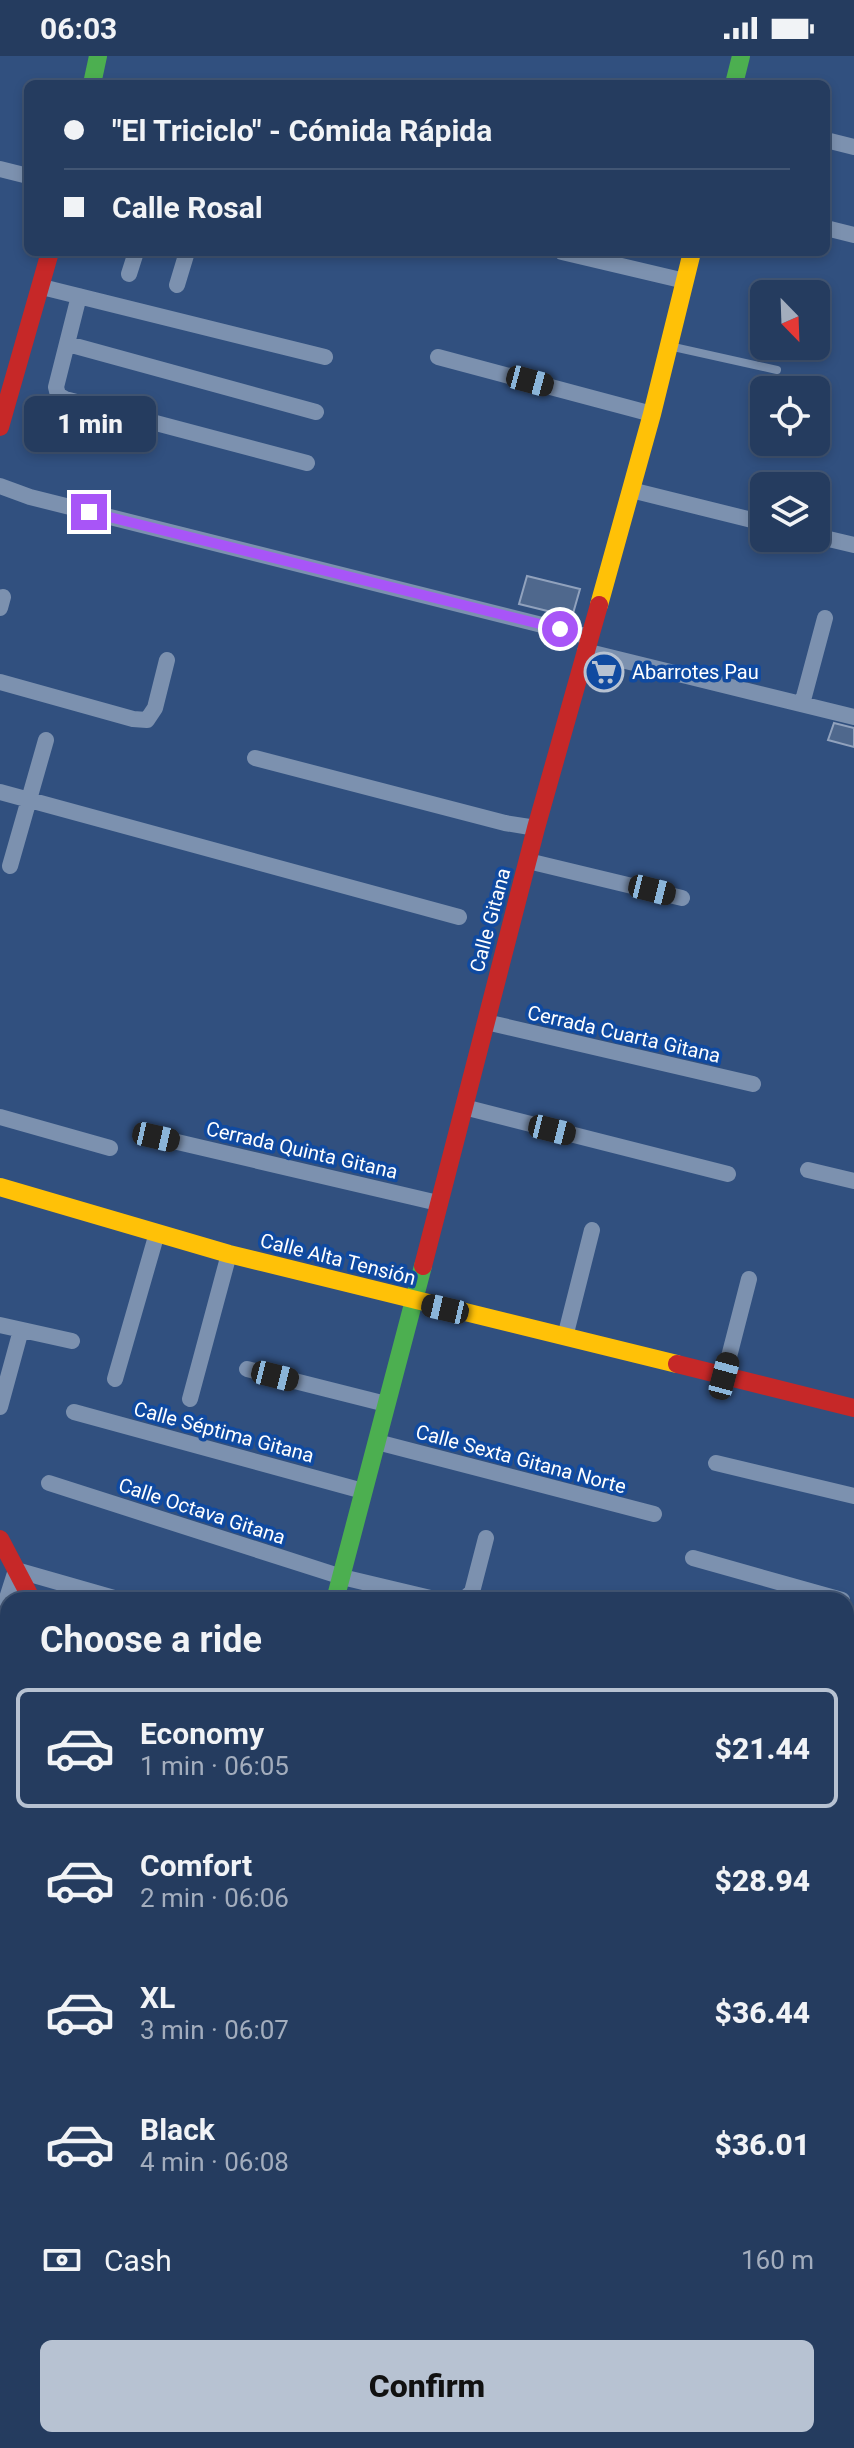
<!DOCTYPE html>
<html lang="en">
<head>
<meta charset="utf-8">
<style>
	:root { --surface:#253c5f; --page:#314768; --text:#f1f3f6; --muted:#a3adbd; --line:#425674; --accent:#b7c2d2 }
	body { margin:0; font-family:Roboto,sans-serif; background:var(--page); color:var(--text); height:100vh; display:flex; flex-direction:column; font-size:30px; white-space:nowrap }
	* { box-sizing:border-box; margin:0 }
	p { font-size:26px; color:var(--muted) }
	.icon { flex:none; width:44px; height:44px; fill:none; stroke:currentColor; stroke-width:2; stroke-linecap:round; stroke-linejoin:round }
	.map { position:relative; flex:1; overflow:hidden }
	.sheet { position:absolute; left:0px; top:1536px; width:854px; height:856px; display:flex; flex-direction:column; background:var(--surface); border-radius:24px 24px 0 0; box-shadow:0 4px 12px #0003,0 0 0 2px var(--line) }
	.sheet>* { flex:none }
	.hud { position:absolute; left:24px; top:24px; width:806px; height:176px; border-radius:12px; box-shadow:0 4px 12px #0003,0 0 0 2px var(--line); display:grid; align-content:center; height:176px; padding:0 40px; background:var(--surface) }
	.needle { width:52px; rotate:157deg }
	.tools { position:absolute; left:750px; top:224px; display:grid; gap:16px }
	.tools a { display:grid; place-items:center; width:80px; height:80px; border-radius:12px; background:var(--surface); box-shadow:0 4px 12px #0003,0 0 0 2px var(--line); font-size:40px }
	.end { position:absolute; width:36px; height:36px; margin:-18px; border:10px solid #a855f7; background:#fff; box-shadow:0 0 0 4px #fff }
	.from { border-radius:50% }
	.bubble { position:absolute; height:56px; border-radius:12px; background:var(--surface); box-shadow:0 4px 12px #0003,0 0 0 2px var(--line); font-size:26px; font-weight:800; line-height:56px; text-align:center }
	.car { position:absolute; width:24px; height:48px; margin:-24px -12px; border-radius:10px; box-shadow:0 0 6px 2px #0007; background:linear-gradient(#222 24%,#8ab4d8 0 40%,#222 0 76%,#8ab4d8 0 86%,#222 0) }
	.hud b { display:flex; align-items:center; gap:28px; height:76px; font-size:30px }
	.hud b+b { border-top:2px solid var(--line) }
	.hud i { width:20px; height:20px; background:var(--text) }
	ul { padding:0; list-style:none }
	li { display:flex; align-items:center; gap:24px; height:120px; margin:0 16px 12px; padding:0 24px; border:4px solid transparent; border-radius:12px }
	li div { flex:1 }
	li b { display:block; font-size:30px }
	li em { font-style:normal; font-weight:800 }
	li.active { border-color:var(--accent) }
	li>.icon { width:72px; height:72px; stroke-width:1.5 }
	h2 { padding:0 40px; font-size:36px; line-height:96px }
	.pay { display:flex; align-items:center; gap:20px; height:88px; padding:0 40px; font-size:30px }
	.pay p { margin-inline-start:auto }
	.primary-button { display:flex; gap:16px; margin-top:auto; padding:16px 40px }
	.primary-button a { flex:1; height:92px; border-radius:12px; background:var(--accent); color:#111; font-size:32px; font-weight:800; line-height:92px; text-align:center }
	.status { display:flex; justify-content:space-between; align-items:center; height:56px; padding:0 40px; background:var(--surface); direction:ltr }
	.status svg { height:22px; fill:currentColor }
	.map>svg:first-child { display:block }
</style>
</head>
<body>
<div class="status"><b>06:03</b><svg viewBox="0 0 49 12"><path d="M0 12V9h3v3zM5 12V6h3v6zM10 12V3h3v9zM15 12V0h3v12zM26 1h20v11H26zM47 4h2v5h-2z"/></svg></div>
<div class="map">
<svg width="854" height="2392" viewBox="0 0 854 2392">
	<rect width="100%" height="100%" fill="#31507f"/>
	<path fill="#4f688d" stroke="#91a2bd" stroke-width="2" d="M 527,520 L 580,533 L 572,561 L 519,548 Z
		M 834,667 L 854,672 L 854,691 L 828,684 Z"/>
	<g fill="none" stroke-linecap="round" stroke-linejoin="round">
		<path stroke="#7c91af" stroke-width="8" d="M 669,290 L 777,314"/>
		<path stroke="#7c91af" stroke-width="16" d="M 826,84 L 854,91
			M 0,113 L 28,120
			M 826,172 L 854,179
			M 562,196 L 685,225
			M 129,218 L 136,196
			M 177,229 L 187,196
			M 42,231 L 325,301
			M 79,240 L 56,331 L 58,339 L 65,343 L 307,407
			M 68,288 L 316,356
			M 438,301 L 652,358
			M 0,430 L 30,441 L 590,581
			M 631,434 L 764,467
			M 816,480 L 854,489
			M 0,552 L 3,541
			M 585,595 L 854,661
			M 0,626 L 133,663 L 147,664 L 155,652 L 167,604
			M 802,648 L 825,562
			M 255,702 L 505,767 L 536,772
			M 0,736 L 459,861
			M 528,805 L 682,842
			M 10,810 L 46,684
			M 486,966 L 753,1028
			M 464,1051 L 728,1118
			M 0,1061 L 110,1092
			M 156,1081 L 438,1147
			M 808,1114 L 854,1125
			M 0,1269 L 72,1285
			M 565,1281 L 592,1174
			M 247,1313 L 386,1348
			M 724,1320 L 749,1223
			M 115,1323 L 157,1177
			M 190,1343 L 229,1198
			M 0,1351 L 21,1274
			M 74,1356 L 363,1435
			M 377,1386 L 654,1458
			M 716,1407 L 854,1440
			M 49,1427 L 342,1521 L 439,1544
			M 693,1502 L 842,1544
			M 463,1544 L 472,1536 L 486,1482
			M 0,1564 L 16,1514 L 121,1544
			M 846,1759 L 854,1761
			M 846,1894 L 854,1896
			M 846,2006 L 854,2008
			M 0,2047 L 8,2050
			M 846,2113 L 854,2083
			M 0,2176 L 8,2179
			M 0,2305 L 8,2308
			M 265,2384 L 295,2392
			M 107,2392 L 109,2384
			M 773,2392 L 774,2384"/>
		<path stroke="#4caf50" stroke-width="18" d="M 92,28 L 98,0
			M 734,28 L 741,0
			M 335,1544 L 423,1210"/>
		<path stroke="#ffc107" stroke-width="18" d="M 599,549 L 652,358 L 692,196
			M 0,1131 L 229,1198 L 677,1308
			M 448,2384 L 452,2392"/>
		<path stroke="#c62828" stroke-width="18" d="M 0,371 L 50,196
			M 423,1210 L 536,772 L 599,549
			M 677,1308 L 854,1352
			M 0,1483 L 32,1544"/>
	</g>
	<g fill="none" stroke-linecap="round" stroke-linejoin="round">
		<path stroke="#a855f7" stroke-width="10" d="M 89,456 L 560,573"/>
	</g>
	<defs>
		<g id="supermarket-ring" transform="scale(2)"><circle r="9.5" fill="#104aa0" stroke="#b7c2d2" stroke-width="1.5"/><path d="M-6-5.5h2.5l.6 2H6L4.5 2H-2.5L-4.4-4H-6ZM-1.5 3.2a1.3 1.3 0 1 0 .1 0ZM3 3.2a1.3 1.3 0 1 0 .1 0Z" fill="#b7c2d2"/></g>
	</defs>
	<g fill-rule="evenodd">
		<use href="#supermarket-ring" x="604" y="616"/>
	</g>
	<g text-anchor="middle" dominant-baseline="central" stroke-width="7" stroke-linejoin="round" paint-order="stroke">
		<g font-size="20" fill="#fff" stroke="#104aa0" text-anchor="start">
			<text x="632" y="616">Abarrotes Pau</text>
		</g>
		<g font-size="20" fill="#fff" stroke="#104aa0">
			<text transform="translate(490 864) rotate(-75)">Calle Gitana</text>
			<text transform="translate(624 978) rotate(13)">Cerrada Cuarta Gitana</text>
			<text transform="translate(302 1094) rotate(13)">Cerrada Quinta Gitana</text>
			<text transform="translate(338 1203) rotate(14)">Calle Alta Tensión</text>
			<text transform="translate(224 1376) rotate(15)">Calle Séptima Gitana</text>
			<text transform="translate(521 1403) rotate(15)">Calle Sexta Gitana Norte</text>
			<text transform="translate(202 1455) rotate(18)">Calle Octava Gitana</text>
		</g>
	</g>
</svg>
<div class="tools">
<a><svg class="needle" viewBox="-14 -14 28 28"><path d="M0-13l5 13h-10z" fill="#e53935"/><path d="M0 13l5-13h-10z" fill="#a3adbd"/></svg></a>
<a><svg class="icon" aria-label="locate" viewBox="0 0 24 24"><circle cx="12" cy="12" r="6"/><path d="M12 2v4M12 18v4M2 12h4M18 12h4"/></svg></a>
<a><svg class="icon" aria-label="layers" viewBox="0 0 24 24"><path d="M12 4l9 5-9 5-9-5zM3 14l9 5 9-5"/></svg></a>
</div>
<i class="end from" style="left:560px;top:573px"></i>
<i class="end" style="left:89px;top:456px"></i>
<div class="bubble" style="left:24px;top:340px;width:132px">1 min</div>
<i class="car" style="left:530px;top:325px;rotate:105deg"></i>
<i class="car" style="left:652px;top:834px;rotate:104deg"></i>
<i class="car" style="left:552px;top:1074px;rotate:104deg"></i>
<i class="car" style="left:156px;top:1081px;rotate:103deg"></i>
<i class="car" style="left:445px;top:1253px;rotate:283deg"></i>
<i class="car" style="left:275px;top:1320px;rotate:104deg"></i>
<i class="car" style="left:724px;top:1320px;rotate:15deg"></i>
<div class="hud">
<b><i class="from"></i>&quot;El Triciclo&quot; - Cómida Rápida</b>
<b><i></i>Calle Rosal</b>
</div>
<section class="sheet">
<h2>Choose a ride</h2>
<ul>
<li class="active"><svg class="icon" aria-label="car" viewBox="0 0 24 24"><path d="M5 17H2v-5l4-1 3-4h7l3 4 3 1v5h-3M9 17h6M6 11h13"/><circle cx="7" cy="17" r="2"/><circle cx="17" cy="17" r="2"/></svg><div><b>Economy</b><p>1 min · 06:05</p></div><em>$21.44</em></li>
<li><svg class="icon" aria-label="car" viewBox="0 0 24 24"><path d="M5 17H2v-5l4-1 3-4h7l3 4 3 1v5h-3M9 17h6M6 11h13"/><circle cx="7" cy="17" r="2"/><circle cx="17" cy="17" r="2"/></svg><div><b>Comfort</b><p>2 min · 06:06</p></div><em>$28.94</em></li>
<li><svg class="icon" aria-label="car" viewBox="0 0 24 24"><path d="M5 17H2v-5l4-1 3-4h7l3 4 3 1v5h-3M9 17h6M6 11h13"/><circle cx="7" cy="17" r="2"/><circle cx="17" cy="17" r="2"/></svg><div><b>XL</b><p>3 min · 06:07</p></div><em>$36.44</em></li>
<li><svg class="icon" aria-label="car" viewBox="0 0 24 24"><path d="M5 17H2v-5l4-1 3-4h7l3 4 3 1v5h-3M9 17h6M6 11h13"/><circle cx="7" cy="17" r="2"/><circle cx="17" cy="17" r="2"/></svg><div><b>Black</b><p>4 min · 06:08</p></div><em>$36.01</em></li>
</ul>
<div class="pay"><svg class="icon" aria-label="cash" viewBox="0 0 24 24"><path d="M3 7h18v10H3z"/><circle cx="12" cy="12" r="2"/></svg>Cash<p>160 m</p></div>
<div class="primary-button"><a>Confirm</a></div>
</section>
</div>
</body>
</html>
